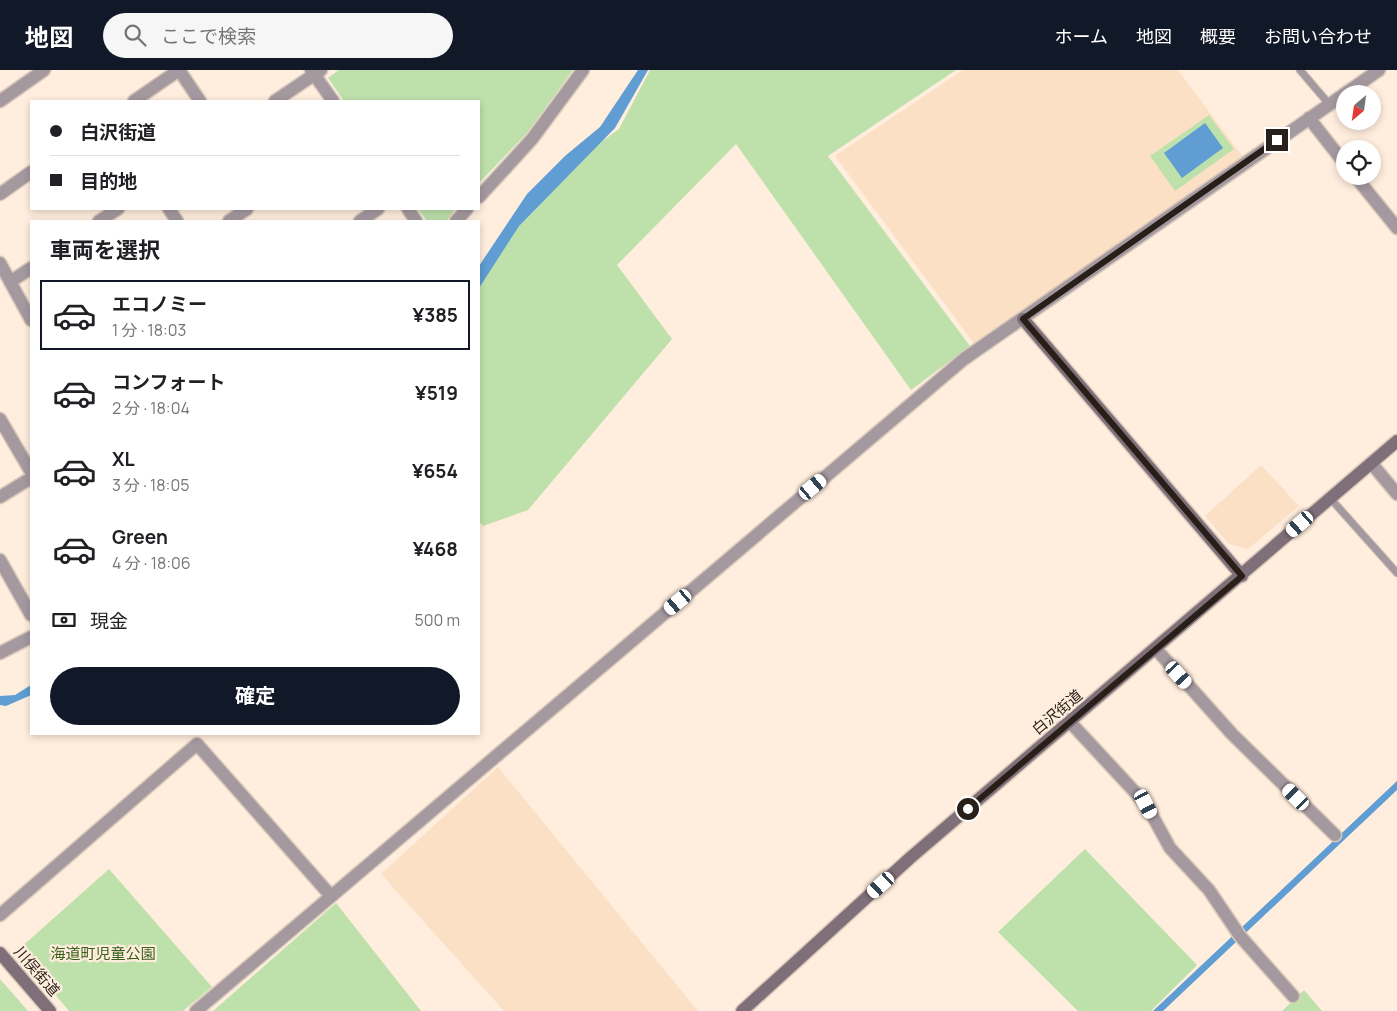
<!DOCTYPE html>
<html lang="ja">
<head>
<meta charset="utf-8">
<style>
	:root { --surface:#fff; --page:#f6f6f6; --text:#202124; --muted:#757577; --line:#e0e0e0; --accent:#111827 }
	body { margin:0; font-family:Manrope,"Noto Sans JP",sans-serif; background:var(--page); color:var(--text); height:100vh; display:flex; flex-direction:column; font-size:19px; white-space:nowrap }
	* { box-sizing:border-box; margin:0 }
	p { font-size:16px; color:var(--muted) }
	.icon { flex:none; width:28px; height:28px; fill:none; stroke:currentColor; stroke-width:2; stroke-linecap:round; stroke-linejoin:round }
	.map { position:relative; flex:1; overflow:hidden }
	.side { position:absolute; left:30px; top:150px; width:450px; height:515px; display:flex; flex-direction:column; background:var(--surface); border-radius:0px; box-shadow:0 2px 8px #0003 }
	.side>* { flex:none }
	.hud { position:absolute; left:30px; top:30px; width:450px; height:110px; border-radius:0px; box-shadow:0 2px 8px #0003; display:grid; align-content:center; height:110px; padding:0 20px; background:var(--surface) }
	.needle { width:32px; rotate:209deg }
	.tools { position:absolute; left:1336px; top:15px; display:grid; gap:10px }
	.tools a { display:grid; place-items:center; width:45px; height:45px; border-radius:50%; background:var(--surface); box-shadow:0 2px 8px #0003; font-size:25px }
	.end { position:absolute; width:22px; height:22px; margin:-11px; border:6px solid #271f18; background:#fff; box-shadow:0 0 0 2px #fff }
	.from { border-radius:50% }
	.car { position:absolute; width:15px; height:30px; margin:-15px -8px; border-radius:6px; box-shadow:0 0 4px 1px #0007; background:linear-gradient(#fff 24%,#345 0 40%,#fff 0 76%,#345 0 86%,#fff 0) }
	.hud b { display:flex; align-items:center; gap:18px; height:48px; font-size:19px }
	.hud b+b { border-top:1px solid var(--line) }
	.hud i { width:12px; height:12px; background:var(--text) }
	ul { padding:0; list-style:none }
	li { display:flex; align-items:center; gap:15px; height:70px; margin:0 10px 8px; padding:0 10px; border:2px solid transparent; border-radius:0px }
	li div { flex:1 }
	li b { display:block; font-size:19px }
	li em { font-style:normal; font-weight:700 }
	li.active { border-color:var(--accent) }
	li>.icon { width:45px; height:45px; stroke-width:1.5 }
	h2 { padding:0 20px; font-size:22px; line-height:60px }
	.pay { display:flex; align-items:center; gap:12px; height:55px; padding:0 20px; font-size:19px }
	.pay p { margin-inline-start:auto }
	.cta { display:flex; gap:10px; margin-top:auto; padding:10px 20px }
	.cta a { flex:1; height:58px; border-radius:30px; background:var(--accent); color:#fff; font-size:20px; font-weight:700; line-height:58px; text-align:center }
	header { display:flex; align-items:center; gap:30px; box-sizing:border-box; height:70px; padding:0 25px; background:var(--accent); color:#fff }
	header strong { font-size:24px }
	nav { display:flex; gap:28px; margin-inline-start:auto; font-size:18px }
	.search { width:350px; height:45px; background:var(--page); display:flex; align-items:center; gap:12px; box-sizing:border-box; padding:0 18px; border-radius:28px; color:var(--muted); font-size:19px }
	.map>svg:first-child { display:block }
</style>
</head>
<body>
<header>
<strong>地図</strong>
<div class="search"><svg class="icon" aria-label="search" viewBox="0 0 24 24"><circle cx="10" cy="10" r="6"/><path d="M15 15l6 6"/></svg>ここで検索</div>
<nav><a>ホーム</a><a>地図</a><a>概要</a><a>お問い合わせ</a></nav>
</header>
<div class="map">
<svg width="1397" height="941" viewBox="0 0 1397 941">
	<rect width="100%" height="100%" fill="#ffeddd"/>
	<path fill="#fce0c5" d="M 963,0 L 1178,0 L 1246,91 L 976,276 L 835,86 Z
		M 1261,395 L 1299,436 L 1248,479 L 1229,474 L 1205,446 Z
		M 498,697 L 698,941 L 504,941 L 381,804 Z"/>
	<path fill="#bee1ab" d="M 339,0 L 573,0 L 527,63 L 479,113 L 479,31 L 344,31 L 328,8 Z
		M 650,0 L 956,0 L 828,86 L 970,276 L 911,320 L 736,74 L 617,195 L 672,269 L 528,440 L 483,456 L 479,451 L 479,202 L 554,107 L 619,59 Z
		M 1209,45 L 1234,79 L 1175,121 L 1150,86 Z
		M 418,139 L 455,139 L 447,151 L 427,151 Z
		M 1085,779 L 1197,895 L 1151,941 L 1078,941 L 998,862 Z
		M 109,799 L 212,917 L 183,941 L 69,941 L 18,880 Z
		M 336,833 L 421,941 L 213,941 Z
		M 0,909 L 28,941 L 0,941 Z
		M 1304,920 L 1322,941 L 1282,941 Z"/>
	<path fill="#5f9dd3" d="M 638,0 L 648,0 L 615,58 L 519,156 L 479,218 L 479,196 L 527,124 L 565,86 L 600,57 Z
		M 1205,53 L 1223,78 L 1182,108 L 1164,83 Z
		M 31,615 L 31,625 L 29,626 L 6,636 L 0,635 L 0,626 L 15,625 Z
		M 1397,711 L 1397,720 L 1163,941 L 1153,941 Z"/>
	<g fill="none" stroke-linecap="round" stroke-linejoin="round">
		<g stroke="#d8c8ba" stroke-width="9">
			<path id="lane" d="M 1300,0 L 1329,34
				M 1330,428 L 1397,503"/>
		</g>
		<g stroke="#d8c8ba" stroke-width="15">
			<path id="street" d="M 179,0 L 200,31
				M 311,0 L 333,31
				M 0,31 L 44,0
				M 134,31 L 179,0
				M 275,31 L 321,0
				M 1309,48 L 1345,94
				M 1355,106 L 1397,158
				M 0,124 L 31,102
				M 479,127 L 532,69 L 583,0
				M 169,139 L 177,151
				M 408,139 L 416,151
				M 99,151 L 118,139
				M 229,151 L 247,139
				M 360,151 L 378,139
				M 456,151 L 467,139
				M 0,193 L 31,250
				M 10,212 L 31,198
				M 0,349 L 31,402
				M 1372,394 L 1397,424
				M 0,427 L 31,408
				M 0,490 L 31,545
				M 1156,579 L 1232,664 L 1335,765
				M 0,583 L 31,567
				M 1070,652 L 1146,734 L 1170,778 L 1209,820 L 1240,866 L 1293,926
				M 0,845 L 197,674 L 331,826
				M 196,941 L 964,289 L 1379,0"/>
		</g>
		<g stroke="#d8c8ba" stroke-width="15">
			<path id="secondary" d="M 1023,249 L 1242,506
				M 0,883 L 50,941
				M 742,941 L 910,788 L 1397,371"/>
		</g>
		<use href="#lane" stroke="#a4999f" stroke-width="7"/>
		<use href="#street" stroke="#a4999f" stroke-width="12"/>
		<use href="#secondary" stroke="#7f6f79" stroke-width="12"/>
	</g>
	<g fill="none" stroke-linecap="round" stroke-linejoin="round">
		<path stroke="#271f18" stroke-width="6" d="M 968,739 L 1242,506 L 1023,249 L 1277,70"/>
	</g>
	<g text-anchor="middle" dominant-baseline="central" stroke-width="4.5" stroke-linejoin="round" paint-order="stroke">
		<g font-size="15" fill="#271f18" stroke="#ffeddd">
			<text transform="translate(1057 642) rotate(-40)">白沢街道</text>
			<text transform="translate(37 901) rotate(49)">川俣街道</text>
		</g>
		<g font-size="15" fill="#38601d" stroke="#ffeddd">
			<text x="103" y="883">海道町児童公園</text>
		</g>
	</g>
</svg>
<div class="tools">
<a><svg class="needle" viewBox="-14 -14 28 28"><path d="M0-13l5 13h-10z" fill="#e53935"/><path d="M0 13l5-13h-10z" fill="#757577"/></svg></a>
<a><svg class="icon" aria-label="locate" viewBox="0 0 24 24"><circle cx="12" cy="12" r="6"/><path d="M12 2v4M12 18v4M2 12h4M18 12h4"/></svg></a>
</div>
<i class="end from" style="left:968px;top:739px"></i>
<i class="end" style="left:1277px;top:70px"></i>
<i class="car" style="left:813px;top:417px;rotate:50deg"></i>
<i class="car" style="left:1300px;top:454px;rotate:229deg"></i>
<i class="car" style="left:678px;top:532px;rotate:230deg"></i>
<i class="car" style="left:1179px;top:605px;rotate:138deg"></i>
<i class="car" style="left:1296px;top:727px;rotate:315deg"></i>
<i class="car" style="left:1146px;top:734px;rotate:152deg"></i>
<i class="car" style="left:881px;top:815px;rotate:228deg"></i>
<div class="hud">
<b><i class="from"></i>白沢街道</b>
<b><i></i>目的地</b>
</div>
<section class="side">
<h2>車両を選択</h2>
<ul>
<li class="active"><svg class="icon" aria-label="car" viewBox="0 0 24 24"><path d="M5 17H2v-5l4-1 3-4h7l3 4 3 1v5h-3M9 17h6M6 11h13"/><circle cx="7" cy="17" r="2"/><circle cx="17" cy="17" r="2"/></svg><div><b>エコノミー</b><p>1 分 · 18:03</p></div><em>¥385</em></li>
<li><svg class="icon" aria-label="car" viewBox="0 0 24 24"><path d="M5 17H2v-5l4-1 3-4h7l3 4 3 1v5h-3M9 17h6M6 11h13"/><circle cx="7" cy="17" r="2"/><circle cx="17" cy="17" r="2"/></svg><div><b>コンフォート</b><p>2 分 · 18:04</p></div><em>¥519</em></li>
<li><svg class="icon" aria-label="car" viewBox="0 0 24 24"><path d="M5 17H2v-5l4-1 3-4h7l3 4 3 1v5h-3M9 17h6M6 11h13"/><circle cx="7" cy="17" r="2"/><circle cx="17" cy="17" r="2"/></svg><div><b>XL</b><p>3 分 · 18:05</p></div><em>¥654</em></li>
<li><svg class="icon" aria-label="car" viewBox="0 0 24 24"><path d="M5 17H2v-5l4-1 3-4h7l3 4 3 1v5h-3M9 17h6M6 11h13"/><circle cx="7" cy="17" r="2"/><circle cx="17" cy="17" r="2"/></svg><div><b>Green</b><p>4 分 · 18:06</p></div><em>¥468</em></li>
</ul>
<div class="pay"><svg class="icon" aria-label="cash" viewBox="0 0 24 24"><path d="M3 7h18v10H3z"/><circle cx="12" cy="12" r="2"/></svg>現金<p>500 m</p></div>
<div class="cta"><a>確定</a></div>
</section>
</div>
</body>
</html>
